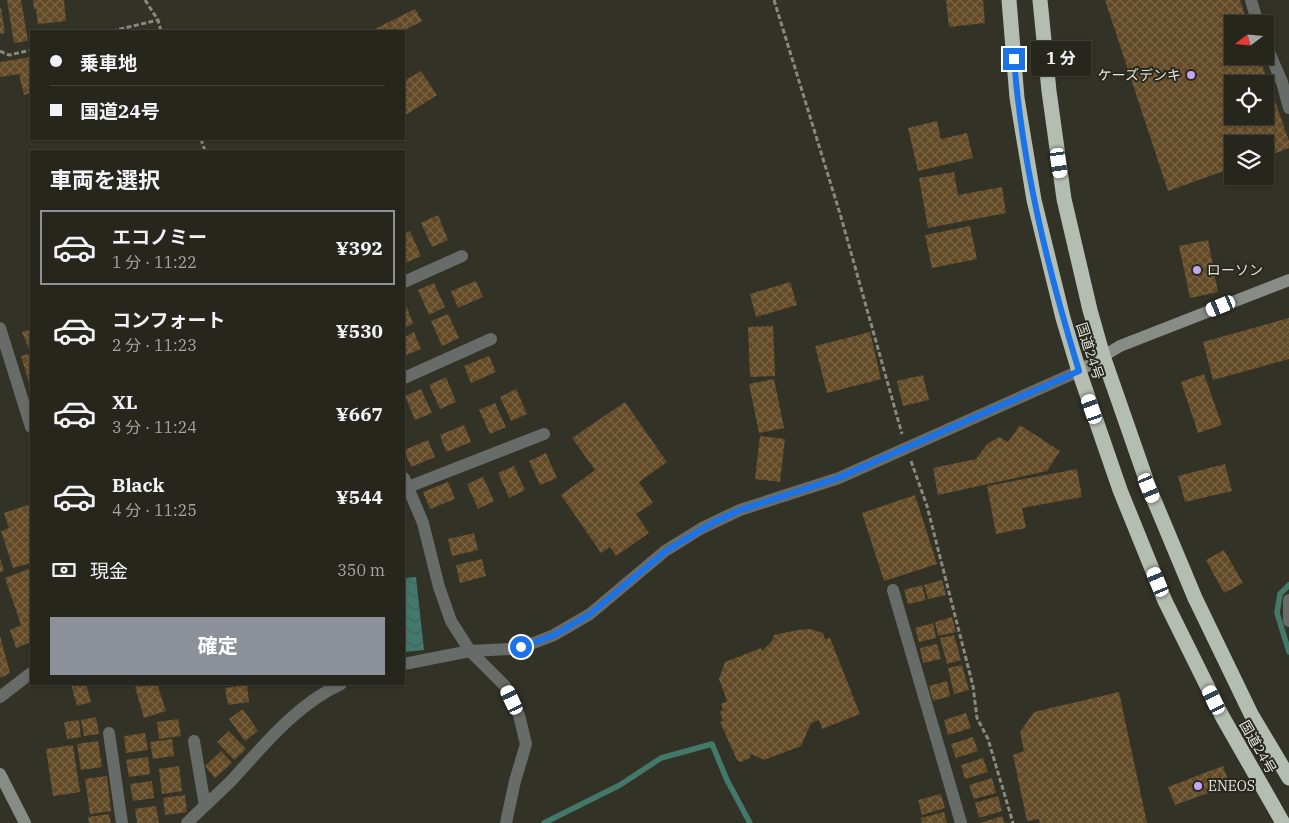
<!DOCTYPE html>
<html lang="ja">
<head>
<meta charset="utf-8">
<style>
	:root { --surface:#26261d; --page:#32322a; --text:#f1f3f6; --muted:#a4a5a4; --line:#42433b; --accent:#8c9099 }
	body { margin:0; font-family:"IBM Plex Serif","Noto Sans JP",serif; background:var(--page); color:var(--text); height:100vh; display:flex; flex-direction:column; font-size:19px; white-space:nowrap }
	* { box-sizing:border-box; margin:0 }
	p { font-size:16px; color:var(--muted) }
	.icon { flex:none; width:28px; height:28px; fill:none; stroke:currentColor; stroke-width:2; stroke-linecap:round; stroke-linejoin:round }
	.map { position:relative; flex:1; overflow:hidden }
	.side { position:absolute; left:30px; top:150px; width:375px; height:535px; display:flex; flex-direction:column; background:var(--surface); border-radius:0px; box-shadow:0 1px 4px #0004,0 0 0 1px var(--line) }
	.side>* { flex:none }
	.hud { position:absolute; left:30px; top:30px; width:375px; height:110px; border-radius:0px; box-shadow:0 1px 4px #0004,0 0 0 1px var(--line); display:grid; align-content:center; height:110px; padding:0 20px; background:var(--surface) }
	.needle { width:32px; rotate:254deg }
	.fabs { position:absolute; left:1224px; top:15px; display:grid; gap:10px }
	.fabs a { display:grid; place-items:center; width:50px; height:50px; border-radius:0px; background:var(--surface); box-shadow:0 1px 4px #0004,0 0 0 1px var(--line); font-size:25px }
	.end { position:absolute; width:22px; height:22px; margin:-11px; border:6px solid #1a73e8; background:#fff; box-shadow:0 0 0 2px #fff }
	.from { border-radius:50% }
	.bubble { position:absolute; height:35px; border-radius:0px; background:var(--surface); box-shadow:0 1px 4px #0004,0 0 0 1px var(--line); font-size:16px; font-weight:700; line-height:35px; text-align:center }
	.car { position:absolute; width:15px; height:30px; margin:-15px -8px; border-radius:6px; box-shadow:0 0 4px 1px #0007; background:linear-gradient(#fff 24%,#345 0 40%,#fff 0 76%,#345 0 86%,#fff 0) }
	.hud b { display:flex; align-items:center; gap:18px; height:48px; font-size:19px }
	.hud b+b { border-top:1px solid var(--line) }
	.hud i { width:12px; height:12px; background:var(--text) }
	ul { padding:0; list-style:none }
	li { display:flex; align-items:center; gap:15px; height:75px; margin:0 10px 8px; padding:0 10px; border:2px solid transparent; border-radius:0px }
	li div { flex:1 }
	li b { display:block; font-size:19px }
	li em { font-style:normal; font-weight:700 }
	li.current { border-color:var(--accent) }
	li>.icon { width:45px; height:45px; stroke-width:1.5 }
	h2 { padding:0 20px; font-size:22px; line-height:60px }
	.pay { display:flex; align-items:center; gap:12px; height:55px; padding:0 20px; font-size:19px }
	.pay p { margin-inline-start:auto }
	.cta { display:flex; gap:10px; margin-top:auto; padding:10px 20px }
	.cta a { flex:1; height:58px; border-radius:0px; background:var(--accent); color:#fff; font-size:20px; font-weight:700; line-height:58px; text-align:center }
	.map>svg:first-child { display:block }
</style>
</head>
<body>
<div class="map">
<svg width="1289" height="823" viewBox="0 0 1289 823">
	<defs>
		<pattern id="water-waves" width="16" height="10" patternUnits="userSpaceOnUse" patternTransform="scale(1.25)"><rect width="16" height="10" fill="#43796b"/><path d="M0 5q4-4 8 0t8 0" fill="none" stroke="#436159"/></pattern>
		<pattern id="building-cross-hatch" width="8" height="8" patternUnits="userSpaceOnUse" patternTransform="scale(1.25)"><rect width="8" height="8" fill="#634a26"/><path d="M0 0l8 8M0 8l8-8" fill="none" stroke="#796445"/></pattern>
	</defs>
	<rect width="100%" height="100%" fill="#323227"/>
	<path fill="url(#water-waves)" d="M 416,577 L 424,650 L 404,652 L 404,578 Z"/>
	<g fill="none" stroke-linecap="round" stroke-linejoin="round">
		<path stroke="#43796b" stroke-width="5.5" d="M 1289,585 L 1280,594 L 1277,613 L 1289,652
			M 544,823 L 620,785 L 661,758 L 712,744 L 727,780 L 750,823"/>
	</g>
	<path fill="url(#building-cross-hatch)" fill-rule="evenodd" d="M 7,0 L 21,0 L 28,41 L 14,43 Z
		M 33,0 L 64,0 L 66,21 L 38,24 L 36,9 L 34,9 Z
		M 946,0 L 983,0 L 985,23 L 949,27 Z
		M 1105,0 L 1240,0 L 1248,24 L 1232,24 L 1232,56 L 1259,56 L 1289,141 L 1289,148 L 1265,157 L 1265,144 L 1232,144 L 1232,168 L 1168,191 ZM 1232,84 L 1265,84 L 1265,116 L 1232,116 Z
		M 1,8 L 5,33 L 0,34 L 0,9 Z
		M 415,9 L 422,21 L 403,31 L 373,31 L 373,30 Z
		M 31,57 L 31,93 L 24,95 L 19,74 L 0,77 L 0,62 Z
		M 421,71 L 437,95 L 404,116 L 404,81 Z
		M 937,121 L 941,139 L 967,133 L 973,158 L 918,171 L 908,128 Z
		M 954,172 L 958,195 L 1002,187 L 1006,213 L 928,228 L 919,178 Z
		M 438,215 L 448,240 L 432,247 L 421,223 Z
		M 970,226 L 977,259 L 932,268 L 925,235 Z
		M 410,231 L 421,256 L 405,263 L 404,234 Z
		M 1208,240 L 1218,292 L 1190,298 L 1179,246 Z
		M 476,281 L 483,297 L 458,308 L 451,291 Z
		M 790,282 L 797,305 L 756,317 L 750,294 Z
		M 434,283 L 445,307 L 429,315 L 418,290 Z
		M 407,307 L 413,324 L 404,328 L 404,308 Z
		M 448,314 L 459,338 L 442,346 L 431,321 Z
		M 1289,318 L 1289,359 L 1213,380 L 1203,342 Z
		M 773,326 L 775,376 L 750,377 L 748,327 Z
		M 31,329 L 31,354 L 22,332 Z
		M 414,332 L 421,349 L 404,356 L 404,337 Z
		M 870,332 L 881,379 L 827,393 L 815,346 Z
		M 29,354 L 31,360 L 31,389 L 21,356 Z
		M 489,356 L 496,372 L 471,383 L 464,366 Z
		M 1204,374 L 1222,425 L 1198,433 L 1181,382 Z
		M 923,375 L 929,400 L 903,406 L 897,381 Z
		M 446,377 L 456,402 L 440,409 L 429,385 Z
		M 774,379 L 784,428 L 759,433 L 749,384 Z
		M 421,389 L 432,413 L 415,420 L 405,396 Z
		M 516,389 L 527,414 L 511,421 L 500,397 Z
		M 625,402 L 667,462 L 639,482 L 653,503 L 636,514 L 649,533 L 616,556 L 610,547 L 601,553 L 561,495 L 595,470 L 572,438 Z
		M 495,403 L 506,427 L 490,434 L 479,410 Z
		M 464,425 L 471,442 L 446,452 L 440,435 Z
		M 1020,425 L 1060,451 L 1047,471 L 938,495 L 933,468 L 976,459 L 987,444 L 999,437 L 1008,442 Z
		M 760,436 L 785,439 L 780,482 L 755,479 Z
		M 428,440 L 435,457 L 411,467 L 404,450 Z
		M 546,453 L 557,478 L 540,485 L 529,461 Z
		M 1225,464 L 1232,491 L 1185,502 L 1178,476 Z
		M 514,466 L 525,490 L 509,498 L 498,473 Z
		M 1077,469 L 1082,497 L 1022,508 L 1026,528 L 996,534 L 987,486 Z
		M 483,477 L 494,501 L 478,509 L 467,484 Z
		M 448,482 L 455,499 L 430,509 L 423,492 Z
		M 915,495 L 937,564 L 884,581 L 862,513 Z
		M 31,504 L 31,563 L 13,568 L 1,531 L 9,528 L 4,513 Z
		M 474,533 L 478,550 L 452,556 L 448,539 Z
		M 1224,550 L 1243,583 L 1224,593 L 1206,560 Z
		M 0,558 L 4,571 L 0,572 Z
		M 482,559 L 486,576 L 460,583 L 456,565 Z
		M 31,568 L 31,642 L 16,648 L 10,630 L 21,625 L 5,578 Z
		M 942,580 L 946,595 L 928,599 L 924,585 Z
		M 922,585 L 926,600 L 908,604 L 904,590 Z
		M 952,617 L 956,632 L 938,636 L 935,622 Z
		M 933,623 L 936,638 L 919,642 L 915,628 Z
		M 810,629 L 823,633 L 825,639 L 830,638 L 860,714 L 822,729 L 819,720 L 811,723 L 801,746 L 764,760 L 751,754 L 750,758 L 741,762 L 737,760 L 720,722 L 723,721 L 720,712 L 723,710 L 721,704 L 727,701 L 719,679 L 725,662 L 761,648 L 762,651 L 772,641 L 774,635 L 798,630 Z
		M 954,635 L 961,660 L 947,664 L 940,638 Z
		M 0,636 L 10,673 L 0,678 Z
		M 937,644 L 941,659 L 923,663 L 920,648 Z
		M 962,665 L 969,690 L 954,694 L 948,668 Z
		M 947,681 L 950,696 L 933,701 L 929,686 Z
		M 71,684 L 86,684 L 91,702 L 77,706 Z
		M 144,684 L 157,684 L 166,711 L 144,718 L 135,687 Z
		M 247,685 L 249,702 L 228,705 L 225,688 Z
		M 1119,692 L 1147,823 L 1040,823 L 1039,819 L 1027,821 L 1013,755 L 1024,751 L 1020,732 L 1034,712 Z
		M 243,709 L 258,731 L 245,741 L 229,719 Z
		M 966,713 L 971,728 L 948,735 L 944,720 Z
		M 96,717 L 99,734 L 84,736 L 81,720 Z
		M 178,719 L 181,736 L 159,739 L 157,722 Z
		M 79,720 L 81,737 L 67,739 L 64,722 Z
		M 229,731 L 246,749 L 234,760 L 217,742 Z
		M 145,733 L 148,750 L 126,753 L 124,736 Z
		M 973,737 L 978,751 L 956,758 L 951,744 Z
		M 172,739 L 174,756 L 153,759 L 150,742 Z
		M 98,741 L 102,767 L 81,770 L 77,744 Z
		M 73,745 L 80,792 L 53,796 L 46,749 Z
		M 221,751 L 232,763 L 215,778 L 205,766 Z
		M 148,757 L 150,774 L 129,777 L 126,760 Z
		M 983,758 L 988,772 L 965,779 L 961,765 Z
		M 179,766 L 182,791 L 162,794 L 159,769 Z
		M 1223,766 L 1230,785 L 1175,805 L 1168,787 Z
		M 107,776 L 111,811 L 90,814 L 85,779 Z
		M 992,778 L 996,793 L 974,799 L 969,785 Z
		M 152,781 L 154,798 L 133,801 L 130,784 Z
		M 941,794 L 945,808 L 922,815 L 918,800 Z
		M 185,795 L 187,812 L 165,815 L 163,798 Z
		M 998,796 L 1002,811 L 979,818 L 975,803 Z
		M 156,806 L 159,823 L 137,823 L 135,809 Z
		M 944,812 L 947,823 L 922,823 L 921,818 Z
		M 109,814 L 111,823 L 89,823 L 88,817 Z
		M 1002,816 L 1005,823 L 980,823 Z"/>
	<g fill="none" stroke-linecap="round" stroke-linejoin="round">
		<path stroke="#898980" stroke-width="3" stroke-dasharray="5 2.5" stroke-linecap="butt" d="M 145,0 L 158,20 L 161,31
			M 774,0 L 841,217 L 902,434
			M 112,31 L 158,20
			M 0,51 L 9,55 L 31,50
			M 201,139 L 205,151
			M 911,461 L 927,506 L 973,686 L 977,718 L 988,739 L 1013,823"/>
		<path stroke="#686c68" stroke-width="12" d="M 1251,0 L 1258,24
			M 1265,43 L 1282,82 L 1289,108
			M 404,282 L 462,256
			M 0,328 L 31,427
			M 404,378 L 491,339
			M 404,478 L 423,523 L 439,587 L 451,621 L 470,651 L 505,686 L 519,715 L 526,744 L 515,781 L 506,823
			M 408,487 L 544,434
			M 893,590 L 961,823
			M 1289,600 L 1289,621
			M 404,664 L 470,651 L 511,649 L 531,644 L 554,635 L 590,614 L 665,551 L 702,528 L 740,510 L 839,478 L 1079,371
			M 0,697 L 31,673
			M 109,733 L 122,823
			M 194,741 L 205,806
			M 187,823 C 202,808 217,795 232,780 C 264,745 297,704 341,684"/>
		<path stroke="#878d86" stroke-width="12" d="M 1079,371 L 1120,346 L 1289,280
			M 0,774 L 25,823"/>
		<path stroke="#b3bdb2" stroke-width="15" d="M 1009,0 L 1017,98 L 1034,200 L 1063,318 L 1079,371 L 1120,490 L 1165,601 L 1222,716 L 1283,823
			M 1040,0 L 1049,91 L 1064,199 L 1090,310 L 1103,356 L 1149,488 L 1195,598 L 1251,714 L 1289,778"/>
	</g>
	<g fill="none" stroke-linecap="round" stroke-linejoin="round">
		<path stroke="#1a73e8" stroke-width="6" d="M 521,647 L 554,635 L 590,614 L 666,551 L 714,522 L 740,510 L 838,478 L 1079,371 C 1048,270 1022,165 1014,59"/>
	</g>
	<g fill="#c2a8f2" stroke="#28281e" stroke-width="2">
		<circle cx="1191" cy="75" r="5"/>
		<circle cx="1197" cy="270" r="5"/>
		<circle cx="1198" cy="786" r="5"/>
	</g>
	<g text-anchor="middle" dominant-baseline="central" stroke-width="4" stroke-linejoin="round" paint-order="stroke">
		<g font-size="14" fill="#e3e4dd" stroke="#28281e" text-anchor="start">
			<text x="1181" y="75" text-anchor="end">ケーズデンキ</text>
			<text x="1207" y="270">ローソン</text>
			<text x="1208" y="786">ENEOS</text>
		</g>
		<g font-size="14" fill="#e3e4dd" stroke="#28281e">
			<text transform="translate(1090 351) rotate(72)">国道24号</text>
			<text transform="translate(1258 747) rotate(60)">国道24号</text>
		</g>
	</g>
</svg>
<div class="fabs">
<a><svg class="needle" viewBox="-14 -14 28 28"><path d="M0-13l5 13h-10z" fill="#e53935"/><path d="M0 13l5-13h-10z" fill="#a4a5a4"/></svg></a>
<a><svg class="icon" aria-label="locate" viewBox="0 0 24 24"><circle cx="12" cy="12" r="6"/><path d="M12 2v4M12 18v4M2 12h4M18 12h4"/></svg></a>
<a><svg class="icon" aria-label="layers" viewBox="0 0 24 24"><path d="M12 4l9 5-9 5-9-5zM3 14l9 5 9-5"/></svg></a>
</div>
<i class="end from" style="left:521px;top:647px"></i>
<i class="end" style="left:1014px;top:59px"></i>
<div class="bubble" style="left:1031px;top:41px;width:60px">1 分</div>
<i class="car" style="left:1059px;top:163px;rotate:172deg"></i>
<i class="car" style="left:1221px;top:306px;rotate:248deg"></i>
<i class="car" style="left:1092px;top:409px;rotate:341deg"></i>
<i class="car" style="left:1149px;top:488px;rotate:157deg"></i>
<i class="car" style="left:1158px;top:582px;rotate:337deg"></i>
<i class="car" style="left:512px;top:700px;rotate:335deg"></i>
<i class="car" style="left:1214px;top:700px;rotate:334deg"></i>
<div class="hud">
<b><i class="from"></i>乗車地</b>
<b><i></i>国道24号</b>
</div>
<section class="side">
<h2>車両を選択</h2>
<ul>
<li class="current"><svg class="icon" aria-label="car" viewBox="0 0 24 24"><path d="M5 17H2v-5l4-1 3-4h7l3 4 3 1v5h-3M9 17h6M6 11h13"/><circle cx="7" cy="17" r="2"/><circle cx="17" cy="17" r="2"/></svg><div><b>エコノミー</b><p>1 分 · 11:22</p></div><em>¥392</em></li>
<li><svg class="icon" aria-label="car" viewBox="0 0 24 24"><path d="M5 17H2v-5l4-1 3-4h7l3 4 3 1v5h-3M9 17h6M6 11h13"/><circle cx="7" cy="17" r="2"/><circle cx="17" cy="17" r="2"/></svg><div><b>コンフォート</b><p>2 分 · 11:23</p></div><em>¥530</em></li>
<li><svg class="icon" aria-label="car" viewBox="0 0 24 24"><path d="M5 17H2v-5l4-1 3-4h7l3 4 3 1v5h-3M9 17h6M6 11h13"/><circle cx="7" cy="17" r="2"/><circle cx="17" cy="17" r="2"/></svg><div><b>XL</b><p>3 分 · 11:24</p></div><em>¥667</em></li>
<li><svg class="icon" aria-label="car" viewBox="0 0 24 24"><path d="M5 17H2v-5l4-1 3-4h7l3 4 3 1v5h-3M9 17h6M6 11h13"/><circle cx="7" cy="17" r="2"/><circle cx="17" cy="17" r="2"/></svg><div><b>Black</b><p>4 分 · 11:25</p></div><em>¥544</em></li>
</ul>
<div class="pay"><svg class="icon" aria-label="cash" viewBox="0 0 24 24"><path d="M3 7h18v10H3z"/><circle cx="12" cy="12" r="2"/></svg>現金<p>350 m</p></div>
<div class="cta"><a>確定</a></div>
</section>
</div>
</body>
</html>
